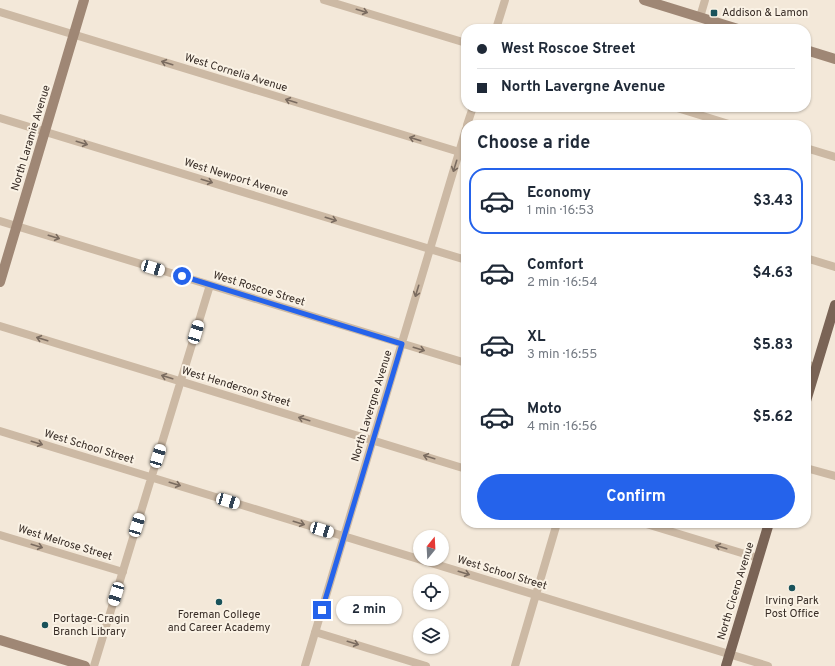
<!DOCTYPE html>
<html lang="en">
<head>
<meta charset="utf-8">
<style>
	:root { --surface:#fff; --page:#f2f2f3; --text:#1f2937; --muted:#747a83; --line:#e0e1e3; --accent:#2563eb }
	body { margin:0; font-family:Overpass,sans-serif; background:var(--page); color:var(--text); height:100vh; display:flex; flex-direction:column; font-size:15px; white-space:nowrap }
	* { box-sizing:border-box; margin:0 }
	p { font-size:13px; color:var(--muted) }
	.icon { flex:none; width:22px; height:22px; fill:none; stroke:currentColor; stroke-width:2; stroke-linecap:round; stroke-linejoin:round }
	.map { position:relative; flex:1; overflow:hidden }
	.details { position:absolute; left:461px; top:120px; width:350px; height:408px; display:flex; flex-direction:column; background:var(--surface); border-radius:16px; box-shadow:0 1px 3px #0004 }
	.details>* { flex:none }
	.guide { position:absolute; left:461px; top:24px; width:350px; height:88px; border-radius:16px; box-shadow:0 1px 3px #0004; display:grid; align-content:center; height:88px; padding:0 16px; background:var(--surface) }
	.needle { width:26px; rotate:18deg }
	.tools { position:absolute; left:413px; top:530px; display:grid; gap:8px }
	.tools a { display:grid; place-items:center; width:36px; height:36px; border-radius:50%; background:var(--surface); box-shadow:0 1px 3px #0004; font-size:20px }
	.end { position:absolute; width:18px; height:18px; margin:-9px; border:5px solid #2563eb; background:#fff; box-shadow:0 0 0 2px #fff }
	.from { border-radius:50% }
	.bubble { position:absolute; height:28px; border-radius:14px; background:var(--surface); box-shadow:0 1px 3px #0004; font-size:13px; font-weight:700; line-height:28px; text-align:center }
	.car { position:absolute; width:12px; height:24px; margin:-12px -6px; border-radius:5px; box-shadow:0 0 3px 1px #0007; background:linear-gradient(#fff 24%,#345 0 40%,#fff 0 76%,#345 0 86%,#fff 0) }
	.guide b { display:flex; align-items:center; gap:14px; height:38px; font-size:15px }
	.guide b+b { border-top:1px solid var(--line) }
	.guide i { width:10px; height:10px; background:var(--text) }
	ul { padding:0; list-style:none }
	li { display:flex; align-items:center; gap:12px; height:66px; margin:0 8px 6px; padding:0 8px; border:2px solid transparent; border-radius:16px }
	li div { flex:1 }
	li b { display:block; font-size:15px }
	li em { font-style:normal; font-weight:700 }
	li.current { border-color:var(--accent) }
	li>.icon { width:36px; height:36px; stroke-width:1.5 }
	h2 { padding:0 16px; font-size:18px; line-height:48px }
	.primary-button { display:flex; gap:8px; margin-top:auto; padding:8px 16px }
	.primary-button a { flex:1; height:46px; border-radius:24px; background:var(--accent); color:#fff; font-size:16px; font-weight:700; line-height:46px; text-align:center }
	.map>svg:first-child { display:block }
</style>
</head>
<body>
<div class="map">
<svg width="835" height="666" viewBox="0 0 835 666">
	<rect width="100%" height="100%" fill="#f3e8d9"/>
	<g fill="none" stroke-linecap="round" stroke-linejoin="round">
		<path stroke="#ccb9a4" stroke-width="8" d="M 324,0 L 466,43
			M 0,12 L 466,154
			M 700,17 L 705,0
			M 496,29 L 505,0
			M 674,107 L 732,125
			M 0,118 L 466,260
			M 467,125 L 473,107
			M 806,148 L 835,157
			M 0,221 L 466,363
			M 806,258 L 835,267
			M 0,326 L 466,469
			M 806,364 L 816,367
			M 0,431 L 768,666
			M 806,468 L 835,476
			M 643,523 L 758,558
			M 0,535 L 123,572
			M 315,632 L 426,666
			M 94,666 L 210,285
			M 305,666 L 466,129
			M 515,666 L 557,523"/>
		<path stroke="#9f8775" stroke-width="10" d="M 644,0 L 738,29
			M 806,50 L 835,59
			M 0,282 L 84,0
			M 0,640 L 85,666"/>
		<path stroke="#7a6456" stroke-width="10" d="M 806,401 L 835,305
			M 726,666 L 769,523"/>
	</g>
	<defs><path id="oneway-shaft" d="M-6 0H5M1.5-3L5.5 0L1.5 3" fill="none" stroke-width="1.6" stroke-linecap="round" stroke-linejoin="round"/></defs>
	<g stroke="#7a6b5f">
		<use href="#oneway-shaft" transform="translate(362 11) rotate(17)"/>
		<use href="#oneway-shaft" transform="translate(167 63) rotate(-163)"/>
		<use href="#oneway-shaft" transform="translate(291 101) rotate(-163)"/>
		<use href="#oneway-shaft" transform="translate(415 139) rotate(-163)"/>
		<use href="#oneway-shaft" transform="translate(82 143) rotate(17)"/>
		<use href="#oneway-shaft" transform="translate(455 166) rotate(107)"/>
		<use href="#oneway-shaft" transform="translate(207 181) rotate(17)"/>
		<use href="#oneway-shaft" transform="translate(331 219) rotate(17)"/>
		<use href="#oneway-shaft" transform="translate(54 237) rotate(17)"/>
		<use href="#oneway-shaft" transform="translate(417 291) rotate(107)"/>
		<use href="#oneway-shaft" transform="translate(42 339) rotate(-163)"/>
		<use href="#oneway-shaft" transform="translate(419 349) rotate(17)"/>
		<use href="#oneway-shaft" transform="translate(167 377) rotate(-163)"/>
		<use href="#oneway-shaft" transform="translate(304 419) rotate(-163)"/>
		<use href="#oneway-shaft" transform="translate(37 443) rotate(17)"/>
		<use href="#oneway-shaft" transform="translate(429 457) rotate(-163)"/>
		<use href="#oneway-shaft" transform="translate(175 484) rotate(17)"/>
		<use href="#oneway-shaft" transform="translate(299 523) rotate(17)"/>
		<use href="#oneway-shaft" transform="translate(37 546) rotate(17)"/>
		<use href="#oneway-shaft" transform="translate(721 547) rotate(-163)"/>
		<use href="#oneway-shaft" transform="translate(464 573) rotate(17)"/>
		<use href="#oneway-shaft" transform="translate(353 643) rotate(17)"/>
	</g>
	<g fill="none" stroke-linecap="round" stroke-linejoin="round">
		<path stroke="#2563eb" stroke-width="5" d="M 182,276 L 402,344 L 322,610"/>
	</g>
	<g fill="#19525b" stroke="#faf2e5" stroke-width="1.5">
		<rect x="710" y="9" width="8" height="8" rx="2"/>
		<circle cx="792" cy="588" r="4"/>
		<circle cx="219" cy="602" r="4"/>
		<circle cx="45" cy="625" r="4"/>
	</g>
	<g text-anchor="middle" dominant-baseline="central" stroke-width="4" stroke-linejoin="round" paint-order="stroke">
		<g font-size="11" fill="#372c26" stroke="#faf2e5" text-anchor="start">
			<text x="722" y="13">Addison &amp; Lamon</text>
			<text x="792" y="601" text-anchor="middle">Irving Park<tspan x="792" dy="13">Post Office</tspan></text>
			<text x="219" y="615" text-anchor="middle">Foreman College<tspan x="219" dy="13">and Career Academy</tspan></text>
			<text x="53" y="619">Portage-Cragin<tspan x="53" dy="13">Branch Library</tspan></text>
		</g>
		<g font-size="11" fill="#372c26" stroke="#faf2e5">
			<text transform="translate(236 73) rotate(17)">West Cornelia Avenue</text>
			<text transform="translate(31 138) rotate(-73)">North Laramie Avenue</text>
			<text transform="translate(236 178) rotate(17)">West Newport Avenue</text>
			<text transform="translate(259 289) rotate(17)">West Roscoe Street</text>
			<text transform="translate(236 387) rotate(17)">West Henderson Street</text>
			<text transform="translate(372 406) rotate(-73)">North Lavergne Avenue</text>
			<text transform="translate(89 447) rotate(17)">West School Street</text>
			<text transform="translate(65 543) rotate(17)">West Melrose Street</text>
			<text transform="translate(502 573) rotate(17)">West School Street</text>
			<text transform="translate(736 591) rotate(-73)">North Cicero Avenue</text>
		</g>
	</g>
</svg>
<div class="tools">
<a><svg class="needle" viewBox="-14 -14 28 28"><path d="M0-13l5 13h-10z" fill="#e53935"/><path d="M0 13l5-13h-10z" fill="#747a83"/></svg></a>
<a><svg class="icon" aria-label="locate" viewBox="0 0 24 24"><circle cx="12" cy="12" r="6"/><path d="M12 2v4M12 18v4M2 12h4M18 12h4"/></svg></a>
<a><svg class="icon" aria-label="layers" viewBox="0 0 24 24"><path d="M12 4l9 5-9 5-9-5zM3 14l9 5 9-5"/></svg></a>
</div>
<i class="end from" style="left:182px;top:276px"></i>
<i class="end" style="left:322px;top:610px"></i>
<div class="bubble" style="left:336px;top:596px;width:66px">2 min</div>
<i class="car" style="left:153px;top:268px;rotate:107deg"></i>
<i class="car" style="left:196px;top:332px;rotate:17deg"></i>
<i class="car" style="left:158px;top:456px;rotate:17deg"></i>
<i class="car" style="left:228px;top:501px;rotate:107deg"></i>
<i class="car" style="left:137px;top:525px;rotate:17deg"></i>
<i class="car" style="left:322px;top:530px;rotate:107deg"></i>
<i class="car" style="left:116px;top:594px;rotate:197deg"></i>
<div class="guide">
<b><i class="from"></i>West Roscoe Street</b>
<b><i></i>North Lavergne Avenue</b>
</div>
<section class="details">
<h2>Choose a ride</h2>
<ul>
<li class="current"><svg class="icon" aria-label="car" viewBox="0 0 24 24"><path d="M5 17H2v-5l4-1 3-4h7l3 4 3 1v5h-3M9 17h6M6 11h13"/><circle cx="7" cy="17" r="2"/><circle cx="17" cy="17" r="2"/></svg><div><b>Economy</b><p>1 min · 16:53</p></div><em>$3.43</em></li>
<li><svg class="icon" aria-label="car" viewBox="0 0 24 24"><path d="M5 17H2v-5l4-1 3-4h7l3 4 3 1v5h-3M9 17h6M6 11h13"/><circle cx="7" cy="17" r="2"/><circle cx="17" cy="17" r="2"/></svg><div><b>Comfort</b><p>2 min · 16:54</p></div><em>$4.63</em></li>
<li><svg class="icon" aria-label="car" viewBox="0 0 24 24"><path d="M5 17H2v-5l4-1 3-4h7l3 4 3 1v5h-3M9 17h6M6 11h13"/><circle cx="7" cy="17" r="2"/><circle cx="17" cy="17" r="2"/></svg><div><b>XL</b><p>3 min · 16:55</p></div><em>$5.83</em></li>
<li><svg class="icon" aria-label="car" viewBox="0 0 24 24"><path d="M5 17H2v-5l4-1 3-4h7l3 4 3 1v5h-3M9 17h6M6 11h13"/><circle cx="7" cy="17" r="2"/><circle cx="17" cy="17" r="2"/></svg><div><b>Moto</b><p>4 min · 16:56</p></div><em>$5.62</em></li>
</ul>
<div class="primary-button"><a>Confirm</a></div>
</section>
</div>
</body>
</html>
